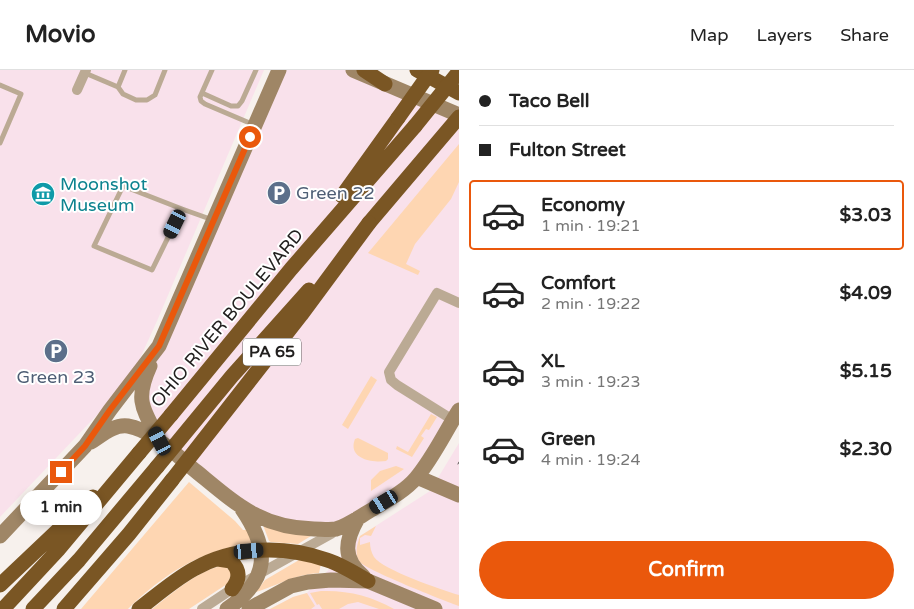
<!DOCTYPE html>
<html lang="en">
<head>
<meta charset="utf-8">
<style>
	:root { --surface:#fff; --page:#f2f2f2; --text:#222; --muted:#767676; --line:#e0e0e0; --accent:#ea580c }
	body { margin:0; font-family:"Varela Round",sans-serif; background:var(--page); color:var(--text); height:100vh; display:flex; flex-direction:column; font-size:19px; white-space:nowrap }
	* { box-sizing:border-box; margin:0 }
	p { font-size:16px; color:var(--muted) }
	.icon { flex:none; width:28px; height:28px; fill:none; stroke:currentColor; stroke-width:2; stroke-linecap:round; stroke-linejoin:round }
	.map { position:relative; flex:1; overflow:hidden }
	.panel { display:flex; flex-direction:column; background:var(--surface); width:455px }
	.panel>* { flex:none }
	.hud { display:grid; align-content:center; height:110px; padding:0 20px; background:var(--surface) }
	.end { position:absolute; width:22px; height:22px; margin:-11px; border:6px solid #ea580c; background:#fff; box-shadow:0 0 0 2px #fff }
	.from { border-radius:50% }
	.bubble { position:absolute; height:35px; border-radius:18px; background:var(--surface); box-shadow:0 2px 8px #0003; font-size:16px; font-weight:800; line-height:35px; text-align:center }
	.car { position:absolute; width:15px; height:30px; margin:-15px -8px; border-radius:6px; box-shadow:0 0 4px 1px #0007; background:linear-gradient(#222 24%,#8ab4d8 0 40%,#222 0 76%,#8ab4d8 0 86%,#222 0) }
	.hud b { display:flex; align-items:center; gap:18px; height:48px; font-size:19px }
	.hud b+b { border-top:1px solid var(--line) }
	.hud i { width:12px; height:12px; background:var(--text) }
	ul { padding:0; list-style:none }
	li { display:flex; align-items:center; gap:15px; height:70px; margin:0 10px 8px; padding:0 10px; border:2px solid transparent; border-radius:5px }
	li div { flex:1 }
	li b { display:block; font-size:19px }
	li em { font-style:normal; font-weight:800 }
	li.active { border-color:var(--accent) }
	li>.icon { width:45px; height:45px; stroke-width:1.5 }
	.primary-button { display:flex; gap:10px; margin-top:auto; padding:10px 20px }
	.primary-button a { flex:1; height:58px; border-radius:30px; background:var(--accent); color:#fff; font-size:20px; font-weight:800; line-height:58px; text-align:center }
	header { display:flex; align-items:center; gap:30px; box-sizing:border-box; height:70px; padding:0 25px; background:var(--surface); border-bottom:1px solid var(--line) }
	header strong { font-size:24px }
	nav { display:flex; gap:28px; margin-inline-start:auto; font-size:18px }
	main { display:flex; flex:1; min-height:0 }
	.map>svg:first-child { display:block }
</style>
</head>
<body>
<header>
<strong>Movio</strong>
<nav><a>Map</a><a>Layers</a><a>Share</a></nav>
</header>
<main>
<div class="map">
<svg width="459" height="539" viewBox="0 0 459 539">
	<rect width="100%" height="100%" fill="#f7f1ed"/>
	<path fill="#f9e1eb" d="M 0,0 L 264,0 L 157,251 L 137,295 L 114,327 L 0,447 Z
		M 279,0 L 353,0 L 459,45 L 459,340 L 424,396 L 337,458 L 277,454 L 196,402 L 147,346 L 141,325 Z
		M 459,373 L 459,539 L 270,539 L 293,527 L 307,523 L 360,466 L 430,421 Z"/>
	<path fill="#fed6b2" d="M 459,74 L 459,112 L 451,129 L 415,174 L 406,194 L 420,201 L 418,205 L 368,183 Z
		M 371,306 L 377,310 L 348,359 L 342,355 Z
		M 431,344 L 437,347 L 429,360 L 426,359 L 421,366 L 424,368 L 412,387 L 396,379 L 397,376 L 408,382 Z
		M 358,368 L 388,383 L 388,389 L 386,391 C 373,393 347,389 355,369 Z
		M 396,396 L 404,399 L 371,421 L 371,410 L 380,401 Z
		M 189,412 L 235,451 L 243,460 L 247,460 L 253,473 C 203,479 163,504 128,539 L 81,539 Z
		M 263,455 L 311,466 L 298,474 L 271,472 L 269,471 Z
		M 376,456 L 371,466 L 365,465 L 360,468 L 360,475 L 370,472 C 370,477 371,482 374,487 C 383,500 442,520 459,525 L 459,536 C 445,531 366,500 360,492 C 354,484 357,475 360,466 Z
		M 299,490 L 321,494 L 319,503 C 293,505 279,515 256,522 L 265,510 Z
		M 224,495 L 232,503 L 227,514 L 189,539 L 152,539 C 174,522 197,501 224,495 Z
		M 321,521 C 348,520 371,526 394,539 L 379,539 L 358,532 L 348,534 L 339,539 L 322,539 L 319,534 L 317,535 L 310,523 Z
		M 307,523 L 315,536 L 311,539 L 270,539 L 293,527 Z"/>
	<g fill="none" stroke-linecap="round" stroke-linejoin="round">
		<path stroke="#bbaa94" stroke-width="5" d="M 212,0 L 200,27 L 201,31 L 205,34 L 252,54
			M 85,3 L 118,17 L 123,24 L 136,30 L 147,30 L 155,25 L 165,0
			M 0,15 L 21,24 L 0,73
			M 118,17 L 125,0
			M 202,23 L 231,36 L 238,36 L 242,31 L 256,0
			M 182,139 L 123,116 L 94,176 L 152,200 L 182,139 L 213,150"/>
		<path stroke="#bbaa94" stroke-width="10" d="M 77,20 L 86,0
			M 453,350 L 397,315 L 391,310 L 389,302 L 437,223 L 459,233
			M 202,539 L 232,519 L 331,464 L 336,459"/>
		<path stroke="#9f8666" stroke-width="15" d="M 353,0 L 459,45
			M 150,296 C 134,331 143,339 160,371
			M 91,372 C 102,365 114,354 128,356 C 153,360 178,387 197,402 C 236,434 261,458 314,459 C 321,459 329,460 336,459 C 349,455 362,445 373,439 C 388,430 405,421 416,408 C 433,388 445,362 459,340
			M 417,407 L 459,425
			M 358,448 C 345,471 342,488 363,506
			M 0,466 L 85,376 L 110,340 L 159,276 L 279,0
			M 227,539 C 270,509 270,480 242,439
			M 249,539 L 291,516 L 308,512 L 331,510 L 368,511 L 435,539"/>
		<path stroke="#7a5624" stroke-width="15" d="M 364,0 L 385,14
			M 417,0 L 459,23
			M 342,126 L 398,48
			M 369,153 L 459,47
			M 171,345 L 291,199 L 415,56
			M 218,489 L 231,491 C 240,500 240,509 232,519
			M 0,515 L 93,427
			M 3,539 L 58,480 L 139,383
			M 33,539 L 79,490 L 157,397
			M 64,539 L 129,464 L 172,410
			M 139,539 C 157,525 174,510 194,499 C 235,476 284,475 327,490 C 342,495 355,503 368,511"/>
		<path stroke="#5a5755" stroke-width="1" d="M 458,394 L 459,392"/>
		<path stroke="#7a5624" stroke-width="15" d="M 398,48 L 432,0
			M 415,56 L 457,4
			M 139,383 L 171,345
			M 157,397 L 232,306 L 309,220
			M 172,410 L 301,245 L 369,153"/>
	</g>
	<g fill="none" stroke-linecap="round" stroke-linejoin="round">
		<path stroke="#ea580c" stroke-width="6" d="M 61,402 L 85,376 L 110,340 L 159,276 L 250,67"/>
	</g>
	<defs>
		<g id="parking-disc" transform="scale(1.25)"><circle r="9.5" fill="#5c6f8a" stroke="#fff"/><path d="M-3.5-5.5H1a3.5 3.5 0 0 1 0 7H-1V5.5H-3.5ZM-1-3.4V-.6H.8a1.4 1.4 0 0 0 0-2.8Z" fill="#fff"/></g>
		<g id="museum-disc" transform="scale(1.25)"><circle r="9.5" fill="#0f9aa8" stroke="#fff"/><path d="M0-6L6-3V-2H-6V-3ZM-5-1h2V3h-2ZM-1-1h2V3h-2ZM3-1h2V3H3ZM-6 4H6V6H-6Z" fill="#fff"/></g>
	</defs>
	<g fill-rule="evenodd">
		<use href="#parking-disc" x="279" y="123"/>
		<use href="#museum-disc" x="43" y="124"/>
		<use href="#parking-disc" x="56" y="281"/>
	</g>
	<g text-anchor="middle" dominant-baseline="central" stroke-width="4" stroke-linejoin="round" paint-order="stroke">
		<rect fill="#fff" stroke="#646262" stroke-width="1" x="243" y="268.5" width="58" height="27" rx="4"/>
		<g font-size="16" font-weight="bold" fill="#211f1e">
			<text x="272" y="282">PA 65</text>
		</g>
		<g font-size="18" fill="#0d838f" stroke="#fff" text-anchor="start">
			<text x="60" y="114">Moonshot<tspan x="60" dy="21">Museum</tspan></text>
		</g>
		<g font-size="18" fill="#4e5e75" stroke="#fff" text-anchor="start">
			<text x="296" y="123">Green 22</text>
			<text x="56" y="307" text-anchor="middle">Green 23</text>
		</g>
		<g font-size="18" fill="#211f1e" stroke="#fff">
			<text transform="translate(227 248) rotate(-50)">OHIO RIVER BOULEVARD</text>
		</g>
	</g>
</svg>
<i class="end from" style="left:250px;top:67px"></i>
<i class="end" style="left:61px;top:402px"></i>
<div class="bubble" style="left:20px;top:420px;width:82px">1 min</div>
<i class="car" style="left:175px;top:154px;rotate:206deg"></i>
<i class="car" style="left:160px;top:371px;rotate:332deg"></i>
<i class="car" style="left:384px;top:432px;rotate:239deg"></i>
<i class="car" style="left:249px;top:481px;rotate:85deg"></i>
</div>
<section class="panel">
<div class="hud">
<b><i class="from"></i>Taco Bell</b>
<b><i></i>Fulton Street</b>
</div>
<ul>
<li class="active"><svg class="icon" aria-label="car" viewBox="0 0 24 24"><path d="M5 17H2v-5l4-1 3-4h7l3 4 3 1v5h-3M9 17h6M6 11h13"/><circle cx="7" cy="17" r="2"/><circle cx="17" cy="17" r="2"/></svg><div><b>Economy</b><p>1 min · 19:21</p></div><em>$3.03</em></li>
<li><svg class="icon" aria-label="car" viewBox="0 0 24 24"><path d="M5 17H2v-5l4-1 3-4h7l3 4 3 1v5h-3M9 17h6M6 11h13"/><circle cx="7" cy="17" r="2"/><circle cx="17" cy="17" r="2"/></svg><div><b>Comfort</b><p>2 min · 19:22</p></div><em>$4.09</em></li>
<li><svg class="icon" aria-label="car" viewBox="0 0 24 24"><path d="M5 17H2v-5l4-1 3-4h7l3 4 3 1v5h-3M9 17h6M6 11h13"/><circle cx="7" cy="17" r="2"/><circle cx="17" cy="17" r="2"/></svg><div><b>XL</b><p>3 min · 19:23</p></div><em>$5.15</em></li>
<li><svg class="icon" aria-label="car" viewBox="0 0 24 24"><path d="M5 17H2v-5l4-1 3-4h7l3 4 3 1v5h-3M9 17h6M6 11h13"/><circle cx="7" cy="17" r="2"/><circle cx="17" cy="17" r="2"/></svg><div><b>Green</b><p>4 min · 19:24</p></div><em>$2.30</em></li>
</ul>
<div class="primary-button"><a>Confirm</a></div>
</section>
</main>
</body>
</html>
